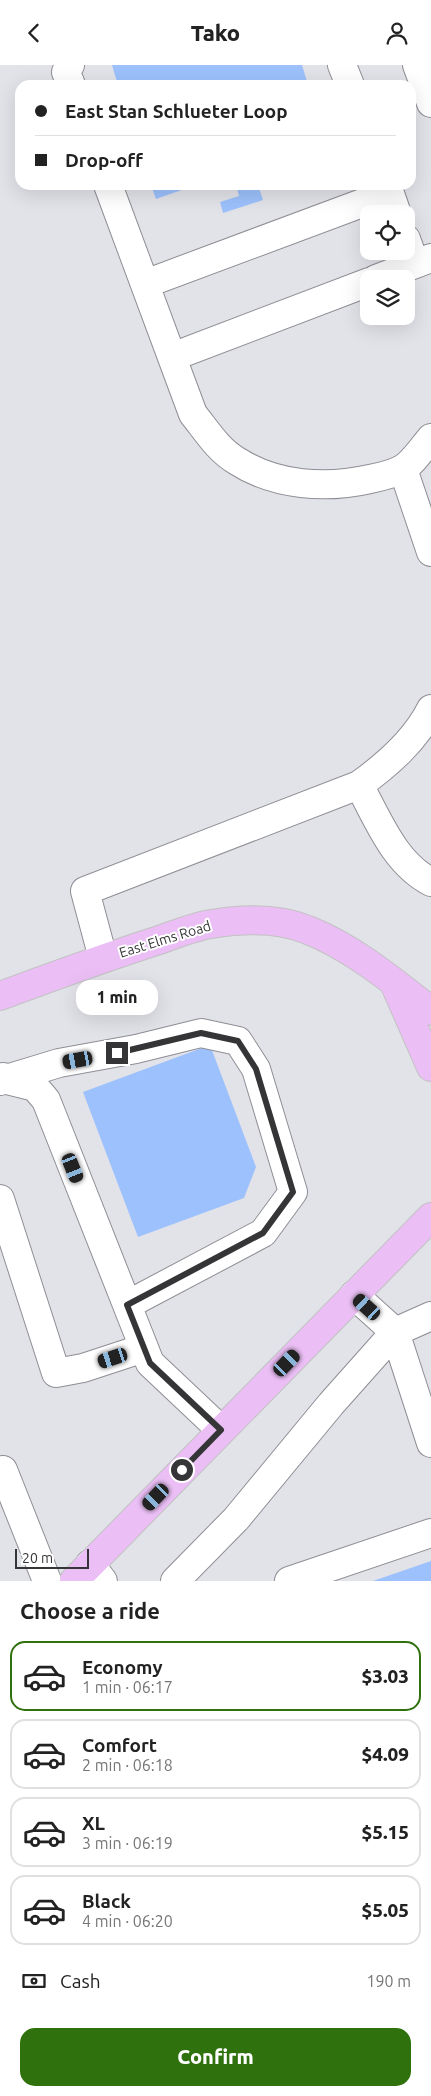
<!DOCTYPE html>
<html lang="en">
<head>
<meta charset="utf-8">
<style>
	:root { --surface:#fff; --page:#f2f2f2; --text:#222; --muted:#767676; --line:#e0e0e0; --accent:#2f710c }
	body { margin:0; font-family:Ubuntu,sans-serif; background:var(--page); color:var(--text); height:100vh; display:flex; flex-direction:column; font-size:19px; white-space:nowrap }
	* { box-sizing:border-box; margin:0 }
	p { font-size:16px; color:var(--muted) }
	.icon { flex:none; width:28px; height:28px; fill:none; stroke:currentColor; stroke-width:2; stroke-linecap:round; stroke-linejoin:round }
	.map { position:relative; height:1516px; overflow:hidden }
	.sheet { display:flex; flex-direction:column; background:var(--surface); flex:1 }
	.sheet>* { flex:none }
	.top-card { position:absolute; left:15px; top:15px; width:401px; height:110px; border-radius:15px; box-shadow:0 5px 20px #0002; display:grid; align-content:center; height:110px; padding:0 20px; background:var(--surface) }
	.fabs { position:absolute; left:360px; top:140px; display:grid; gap:10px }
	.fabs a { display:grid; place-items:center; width:55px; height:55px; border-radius:10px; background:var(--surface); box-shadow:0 5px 20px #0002; font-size:25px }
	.scale { position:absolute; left:15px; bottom:12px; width:74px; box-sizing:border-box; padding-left:5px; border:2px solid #353538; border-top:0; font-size:14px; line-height:18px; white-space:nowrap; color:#353538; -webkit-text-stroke:4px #fff; paint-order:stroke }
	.end { position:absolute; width:22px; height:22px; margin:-11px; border:6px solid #353538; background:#fff; box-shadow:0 0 0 2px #fff }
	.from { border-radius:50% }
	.bubble { position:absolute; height:35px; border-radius:15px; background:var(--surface); box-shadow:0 5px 20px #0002; font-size:16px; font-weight:800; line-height:35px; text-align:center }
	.car { position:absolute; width:15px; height:30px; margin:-15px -8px; border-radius:6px; box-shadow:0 0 4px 1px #0007; background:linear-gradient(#222 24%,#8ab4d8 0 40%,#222 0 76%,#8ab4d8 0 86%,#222 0) }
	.top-card b { display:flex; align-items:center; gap:18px; height:48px; font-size:19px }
	.top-card b+b { border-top:1px solid var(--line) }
	.top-card i { width:12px; height:12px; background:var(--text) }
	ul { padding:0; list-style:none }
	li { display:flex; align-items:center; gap:15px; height:70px; margin:0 10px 8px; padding:0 10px; border:2px solid var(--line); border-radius:15px }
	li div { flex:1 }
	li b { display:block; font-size:19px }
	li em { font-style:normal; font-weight:800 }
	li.on { border-color:var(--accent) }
	li>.icon { width:45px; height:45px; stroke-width:1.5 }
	h2 { padding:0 20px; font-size:22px; line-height:60px }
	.pay { display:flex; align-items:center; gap:12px; height:55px; padding:0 20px; font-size:19px }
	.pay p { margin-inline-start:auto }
	.button { display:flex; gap:10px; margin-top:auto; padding:10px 20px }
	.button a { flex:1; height:58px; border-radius:15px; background:var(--accent); color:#fff; font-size:20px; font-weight:800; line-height:58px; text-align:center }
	header { display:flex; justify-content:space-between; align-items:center; height:65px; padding:0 20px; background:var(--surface); font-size:22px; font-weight:800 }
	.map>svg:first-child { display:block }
</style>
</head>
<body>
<header><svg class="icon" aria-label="back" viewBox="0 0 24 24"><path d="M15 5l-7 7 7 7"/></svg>Tako<svg class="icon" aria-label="person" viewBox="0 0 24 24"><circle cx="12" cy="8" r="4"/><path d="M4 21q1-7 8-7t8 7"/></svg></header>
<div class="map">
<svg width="431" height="1516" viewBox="0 0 431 1516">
	<rect width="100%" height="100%" fill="#e2e2e9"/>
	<path fill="#9cc1fc" d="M 112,0 L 302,0 L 308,20 L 118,20 Z
		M 151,120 L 196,120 L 156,134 Z
		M 236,120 L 258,120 L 263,135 L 223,148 L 220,137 L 239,131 Z
		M 210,980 L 256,1102 L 244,1133 L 138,1172 L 83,1027 Z
		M 431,1496 L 431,1516 L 373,1516 Z"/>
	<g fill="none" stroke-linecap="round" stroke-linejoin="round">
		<g stroke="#8f8e95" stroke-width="30">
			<path id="minor" d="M 70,0 L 66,7 L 71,20
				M 342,0 L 350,20
				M 417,0 L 431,38
				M 108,120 L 193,349 C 206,365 218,385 237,396 C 276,421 326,424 370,414 C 380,412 393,409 402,404 C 413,398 423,382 431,373
				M 387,120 L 397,149
				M 406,174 L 415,199
				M 376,214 L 431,193
				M 145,219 L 389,128
				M 172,292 L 369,217
				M 403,404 L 431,487
				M 359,720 C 378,754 394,798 431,817
				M 103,893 L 85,826 L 359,720 C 387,700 415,676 431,644
				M 3,1012 L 3,1014 L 35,1022 L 46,1035 L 150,1298 L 221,1365
				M 0,1016 L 59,998 L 136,984 L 201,968 L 238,976 L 256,1004 L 293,1127 L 263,1168 L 127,1240
				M 0,1134 L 56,1308 L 83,1303 L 144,1283
				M 354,1230 L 395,1267 L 431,1378
				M 3,1405 L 47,1516
				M 90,1499 L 103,1516
				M 175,1516 L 236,1454 L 331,1339 L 395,1267 L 431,1251
				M 289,1516 L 431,1468"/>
		</g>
		<g stroke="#c2c2c3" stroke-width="30">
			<path id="major" d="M 395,920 L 431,1002
				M 0,931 C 51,912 101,894 153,877 C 172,871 192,862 211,859 C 242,854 279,853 308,865 C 352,882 394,917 431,946
				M 74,1516 L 431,1152"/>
		</g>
		<use href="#minor" stroke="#fff" stroke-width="28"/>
		<use href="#major" stroke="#ebbff5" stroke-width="28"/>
	</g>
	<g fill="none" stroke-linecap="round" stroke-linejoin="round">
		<path stroke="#353538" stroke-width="6" d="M 117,988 L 201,968 L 238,976 L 256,1004 L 293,1127 L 263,1168 L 127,1240 L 150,1298 L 221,1365 L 182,1405"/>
	</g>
	<g text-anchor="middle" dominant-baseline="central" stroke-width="4" stroke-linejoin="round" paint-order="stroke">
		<g font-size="14" fill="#353538" stroke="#fff">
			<text transform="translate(165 874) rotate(-17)">East Elms Road</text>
		</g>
	</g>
</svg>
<div class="fabs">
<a><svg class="icon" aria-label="locate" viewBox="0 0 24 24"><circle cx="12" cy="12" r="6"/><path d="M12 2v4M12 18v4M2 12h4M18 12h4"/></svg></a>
<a><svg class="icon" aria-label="layers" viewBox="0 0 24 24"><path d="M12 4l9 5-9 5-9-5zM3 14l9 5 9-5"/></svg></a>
</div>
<div class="scale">20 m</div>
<i class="end from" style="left:182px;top:1405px"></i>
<i class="end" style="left:117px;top:988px"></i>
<div class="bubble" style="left:76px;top:915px;width:82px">1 min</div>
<i class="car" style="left:78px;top:995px;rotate:260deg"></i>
<i class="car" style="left:73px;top:1103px;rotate:158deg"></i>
<i class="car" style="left:367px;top:1242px;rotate:312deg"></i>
<i class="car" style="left:113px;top:1293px;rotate:252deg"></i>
<i class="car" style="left:287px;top:1298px;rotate:44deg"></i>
<i class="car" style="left:156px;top:1432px;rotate:224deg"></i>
<div class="top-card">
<b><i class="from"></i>East Stan Schlueter Loop</b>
<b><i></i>Drop-off</b>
</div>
</div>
<section class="sheet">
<h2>Choose a ride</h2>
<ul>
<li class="on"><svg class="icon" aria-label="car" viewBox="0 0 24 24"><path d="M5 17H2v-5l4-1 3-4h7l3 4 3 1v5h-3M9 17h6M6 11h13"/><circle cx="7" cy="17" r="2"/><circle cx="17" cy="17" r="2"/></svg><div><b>Economy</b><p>1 min · 06:17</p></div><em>$3.03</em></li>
<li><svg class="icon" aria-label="car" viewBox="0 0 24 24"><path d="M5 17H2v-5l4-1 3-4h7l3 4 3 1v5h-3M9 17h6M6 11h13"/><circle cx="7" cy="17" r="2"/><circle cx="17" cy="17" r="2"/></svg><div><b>Comfort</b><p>2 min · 06:18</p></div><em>$4.09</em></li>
<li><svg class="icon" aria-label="car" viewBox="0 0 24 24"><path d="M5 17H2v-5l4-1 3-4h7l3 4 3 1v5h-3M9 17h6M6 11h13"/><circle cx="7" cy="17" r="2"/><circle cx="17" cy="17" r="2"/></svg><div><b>XL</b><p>3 min · 06:19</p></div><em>$5.15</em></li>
<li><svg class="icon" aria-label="car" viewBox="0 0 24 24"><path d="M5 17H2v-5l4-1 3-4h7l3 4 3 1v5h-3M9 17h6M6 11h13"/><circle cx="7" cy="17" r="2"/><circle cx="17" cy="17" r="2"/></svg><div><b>Black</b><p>4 min · 06:20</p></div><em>$5.05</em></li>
</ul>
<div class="pay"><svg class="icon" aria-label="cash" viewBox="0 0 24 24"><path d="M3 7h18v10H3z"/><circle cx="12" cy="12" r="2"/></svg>Cash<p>190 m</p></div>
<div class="button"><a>Confirm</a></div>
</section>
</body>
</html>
